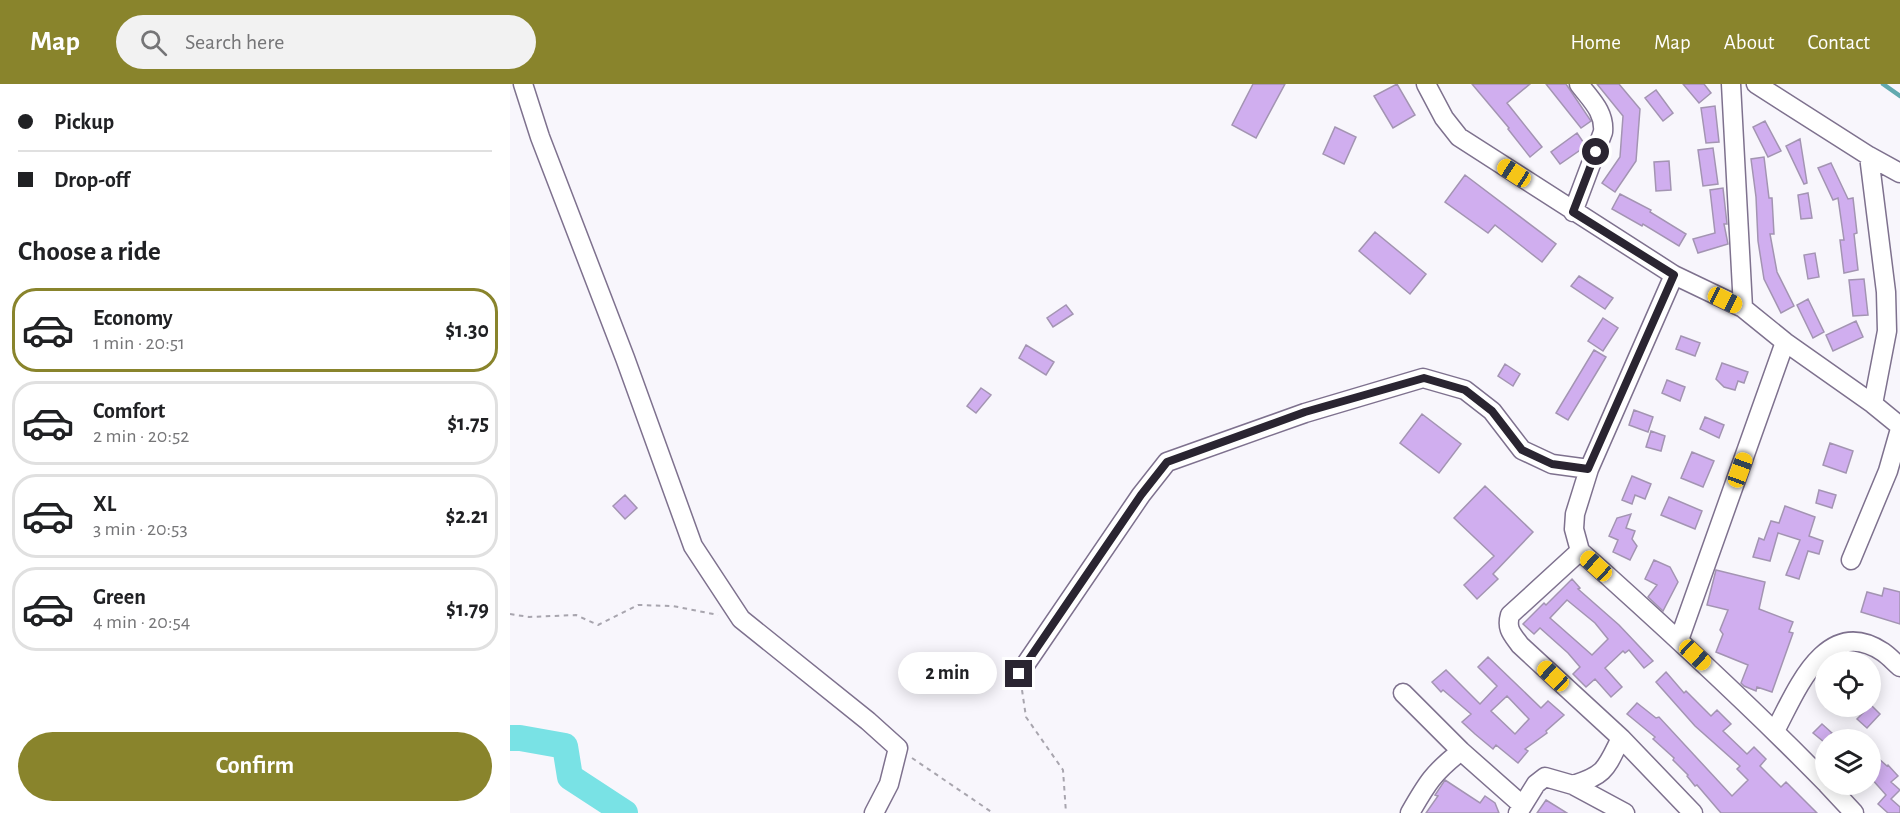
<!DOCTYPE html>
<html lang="en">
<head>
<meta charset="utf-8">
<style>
	:root { --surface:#fff; --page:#f2f2f2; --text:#202124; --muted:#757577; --line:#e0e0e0; --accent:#89842c }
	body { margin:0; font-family:"Alegreya Sans",sans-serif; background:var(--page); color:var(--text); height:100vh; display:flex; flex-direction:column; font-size:22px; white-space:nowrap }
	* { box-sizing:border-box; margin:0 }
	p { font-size:20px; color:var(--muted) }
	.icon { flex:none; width:33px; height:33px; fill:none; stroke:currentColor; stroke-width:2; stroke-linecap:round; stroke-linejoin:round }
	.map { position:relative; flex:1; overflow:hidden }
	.side { display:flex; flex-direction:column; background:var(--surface); width:510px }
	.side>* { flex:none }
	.banner { display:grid; align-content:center; height:132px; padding:0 18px; background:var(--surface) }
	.fabs { position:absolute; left:1305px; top:567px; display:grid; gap:12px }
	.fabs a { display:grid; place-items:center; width:66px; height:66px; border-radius:50%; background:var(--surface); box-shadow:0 3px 15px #0003; font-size:30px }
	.end { position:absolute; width:27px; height:27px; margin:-14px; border:8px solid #2a2531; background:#fff; box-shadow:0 0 0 3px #fff }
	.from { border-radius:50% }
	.bubble { position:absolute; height:42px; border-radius:21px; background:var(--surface); box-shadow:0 3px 15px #0003; font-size:20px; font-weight:700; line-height:42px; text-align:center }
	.car { position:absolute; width:18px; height:36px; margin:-18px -9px; border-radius:8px; box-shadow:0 0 4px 2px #0007; background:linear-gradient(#f5c518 24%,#345 0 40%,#f5c518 0 76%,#345 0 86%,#f5c518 0) }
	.banner b { display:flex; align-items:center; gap:21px; height:57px; font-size:22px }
	.banner b+b { border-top:2px solid var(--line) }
	.banner i { width:15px; height:15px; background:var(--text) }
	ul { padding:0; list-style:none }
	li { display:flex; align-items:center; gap:18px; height:84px; margin:0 12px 9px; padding:0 6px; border:3px solid var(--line); border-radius:24px }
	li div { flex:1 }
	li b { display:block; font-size:22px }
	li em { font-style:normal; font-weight:700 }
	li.active { border-color:var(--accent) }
	li>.icon { width:54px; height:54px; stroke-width:1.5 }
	h2 { padding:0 18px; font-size:27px; line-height:72px }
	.action { display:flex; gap:12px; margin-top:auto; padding:12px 18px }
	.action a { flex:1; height:69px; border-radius:36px; background:var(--accent); color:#fff; font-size:24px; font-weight:700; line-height:69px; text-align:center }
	header { display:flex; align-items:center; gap:36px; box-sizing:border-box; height:84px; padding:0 30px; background:var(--accent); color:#fff }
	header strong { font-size:28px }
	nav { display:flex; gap:33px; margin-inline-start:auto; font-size:21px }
	.search { width:420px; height:54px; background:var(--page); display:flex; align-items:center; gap:15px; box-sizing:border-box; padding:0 21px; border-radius:33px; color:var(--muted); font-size:22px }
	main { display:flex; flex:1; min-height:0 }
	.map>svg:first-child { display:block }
</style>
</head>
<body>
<header>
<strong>Map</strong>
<div class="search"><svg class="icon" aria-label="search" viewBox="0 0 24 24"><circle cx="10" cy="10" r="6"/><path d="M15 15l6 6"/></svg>Search here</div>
<nav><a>Home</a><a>Map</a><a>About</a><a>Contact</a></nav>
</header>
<main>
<section class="side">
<div class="banner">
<b><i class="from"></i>Pickup</b>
<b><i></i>Drop-off</b>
</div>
<h2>Choose a ride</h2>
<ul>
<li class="active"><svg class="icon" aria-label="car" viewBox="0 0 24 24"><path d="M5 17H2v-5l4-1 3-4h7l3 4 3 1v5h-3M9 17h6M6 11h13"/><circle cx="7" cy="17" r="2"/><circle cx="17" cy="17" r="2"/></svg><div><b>Economy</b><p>1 min · 20:51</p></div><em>$1.30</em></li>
<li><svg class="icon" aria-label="car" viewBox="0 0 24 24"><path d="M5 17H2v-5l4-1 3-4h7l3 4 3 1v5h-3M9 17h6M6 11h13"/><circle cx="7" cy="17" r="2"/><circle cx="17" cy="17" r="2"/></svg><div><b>Comfort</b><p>2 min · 20:52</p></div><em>$1.75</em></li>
<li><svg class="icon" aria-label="car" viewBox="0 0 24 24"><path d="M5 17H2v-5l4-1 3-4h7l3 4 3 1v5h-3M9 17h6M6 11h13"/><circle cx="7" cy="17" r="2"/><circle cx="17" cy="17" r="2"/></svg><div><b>XL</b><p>3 min · 20:53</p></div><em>$2.21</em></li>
<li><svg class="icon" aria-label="car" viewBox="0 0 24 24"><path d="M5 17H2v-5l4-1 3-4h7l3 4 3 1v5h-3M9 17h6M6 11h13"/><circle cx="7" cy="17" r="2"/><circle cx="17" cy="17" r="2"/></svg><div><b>Green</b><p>4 min · 20:54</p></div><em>$1.79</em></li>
</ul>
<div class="action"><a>Confirm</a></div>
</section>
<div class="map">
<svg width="1390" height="729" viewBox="0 0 1390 729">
	<rect width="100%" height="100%" fill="#f8f6fc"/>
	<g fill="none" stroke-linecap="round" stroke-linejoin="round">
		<path stroke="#61a9af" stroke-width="4.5" d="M 1373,0 L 1390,12"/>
		<path stroke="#79e2e5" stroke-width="26" d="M 0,654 L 10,654 L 55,662 L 60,693 L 115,729"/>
	</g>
	<path fill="#d0aeef" stroke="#a394b2" stroke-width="1.5" fill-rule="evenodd" d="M 743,0 L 775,0 L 746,54 L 722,41 Z
		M 887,0 L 905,31 L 883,44 L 864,12 Z
		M 962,0 L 1020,0 L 997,19 L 1032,63 L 1020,73 L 998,45 L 999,44 Z
		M 1036,0 L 1056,0 L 1081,37 L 1071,44 Z
		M 1087,0 L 1109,0 L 1130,25 L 1126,77 L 1105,108 L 1092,99 L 1110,73 L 1113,32 Z
		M 1173,0 L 1194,0 L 1201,9 L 1189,19 Z
		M 1146,6 L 1163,29 L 1153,37 L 1135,14 Z
		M 1205,22 L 1209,58 L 1196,59 L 1191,24 Z
		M 1255,37 L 1271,67 L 1258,73 L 1243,43 Z
		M 825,43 L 846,53 L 834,80 L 813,70 Z
		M 1067,49 L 1076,62 L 1050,80 L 1041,68 Z
		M 1290,55 L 1297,99 L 1294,100 L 1276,62 Z
		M 1203,64 L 1208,100 L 1193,102 L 1188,66 Z
		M 1254,73 L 1259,114 L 1262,114 L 1264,150 L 1260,150 L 1267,188 L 1284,222 L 1271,229 L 1254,195 L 1248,157 L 1246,113 L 1241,75 Z
		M 1159,77 L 1161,106 L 1146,107 L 1144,78 Z
		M 1321,79 L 1338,115 L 1343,114 L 1347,149 L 1344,150 L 1348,186 L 1334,189 L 1330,156 L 1334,156 L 1328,114 L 1323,116 L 1308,84 Z
		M 955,91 L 1046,160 L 1032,178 L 985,141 L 978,149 L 935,118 Z
		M 1213,104 L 1217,140 L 1214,140 L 1218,160 L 1188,169 L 1183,155 L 1205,149 L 1200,106 Z
		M 1298,109 L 1302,134 L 1291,135 L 1288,111 Z
		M 1110,110 L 1141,126 L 1140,128 L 1176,150 L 1169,162 L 1133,140 L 1132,142 L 1102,125 Z
		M 865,148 L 916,190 L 900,210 L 849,167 Z
		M 1305,169 L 1309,193 L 1298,195 L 1294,171 Z
		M 1069,192 L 1103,214 L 1095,225 L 1061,202 Z
		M 1354,195 L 1358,231 L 1343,232 L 1339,196 Z
		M 1298,215 L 1314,248 L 1303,254 L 1287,221 Z
		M 556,221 L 563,230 L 543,243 L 537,234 Z
		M 1093,234 L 1108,244 L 1093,267 L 1078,257 Z
		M 1346,237 L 1353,253 L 1323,267 L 1316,251 Z
		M 1171,252 L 1190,259 L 1185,272 L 1166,265 Z
		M 516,261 L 544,278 L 536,291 L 509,274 Z
		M 1084,266 L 1096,273 L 1058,336 L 1046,329 Z
		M 1212,279 L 1238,288 L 1234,299 L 1228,297 L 1225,306 L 1214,303 L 1206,295 Z
		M 995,280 L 1010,290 L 1003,302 L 988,292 Z
		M 1157,296 L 1175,303 L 1170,317 L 1152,309 Z
		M 471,304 L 481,311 L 466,329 L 457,322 Z
		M 1124,326 L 1143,333 L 1138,348 L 1119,341 Z
		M 912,330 L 951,360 L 929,389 L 890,359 Z
		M 1195,333 L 1214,341 L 1209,354 L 1190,345 Z
		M 1141,347 L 1155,352 L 1151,367 L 1136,363 Z
		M 1320,359 L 1343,367 L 1336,389 L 1313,381 Z
		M 1182,368 L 1204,377 L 1193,403 L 1171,394 Z
		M 1122,392 L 1141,400 L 1135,415 L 1125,411 L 1122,420 L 1112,416 Z
		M 975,402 L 1023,448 L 983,490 L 988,495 L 967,515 L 954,501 L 984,472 L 944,434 Z
		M 1309,406 L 1326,411 L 1322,424 L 1306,419 Z
		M 115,411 L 127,424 L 115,435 L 103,422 Z
		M 1159,413 L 1192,427 L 1185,445 L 1151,431 Z
		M 1275,422 L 1305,433 L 1299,452 L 1313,457 L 1309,470 L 1298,467 L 1289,495 L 1276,491 L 1290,456 L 1268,449 L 1260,477 L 1243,473 L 1249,454 L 1254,456 L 1261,437 L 1269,439 Z
		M 1121,430 L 1116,444 L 1125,447 L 1122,455 L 1127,462 L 1120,476 L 1103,468 L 1108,456 L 1099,452 L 1107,434 Z
		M 1144,476 L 1160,483 L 1168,498 L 1153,527 L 1138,513 L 1147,501 L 1135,495 Z
		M 1206,486 L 1255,498 L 1249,525 L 1283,538 L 1279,548 L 1283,549 L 1262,608 L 1247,603 L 1246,607 L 1234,602 L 1231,599 L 1238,581 L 1206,568 L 1213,550 L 1210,546 L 1218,526 L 1197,521 Z
		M 1062,495 L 1070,504 L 1068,505 L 1109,541 L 1143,577 L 1134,584 L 1119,566 L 1115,569 L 1113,567 L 1095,584 L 1112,603 L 1101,613 L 1085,595 L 1076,603 L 1063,590 L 1070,583 L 1058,569 L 1030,544 L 1024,550 L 1013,540 L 1034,519 L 1036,521 ZM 1057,516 L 1085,539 L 1098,555 L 1082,571 L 1040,534 Z
		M 1374,504 L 1390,508 L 1390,540 L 1351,528 L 1357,508 L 1372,512 Z
		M 978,573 L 1031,624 L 1038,617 L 1054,631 L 1036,647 L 1037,649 L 1015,665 L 1018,667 L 1008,679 L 986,661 L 983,665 L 965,650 L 952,638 L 961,630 L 933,606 L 931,608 L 922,598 L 936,586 L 970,620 L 987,602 L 968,583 ZM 997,612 L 1019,635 L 1005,650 L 981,627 Z
		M 1156,588 L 1174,609 L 1176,607 L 1201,632 L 1207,626 L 1221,640 L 1213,647 L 1237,670 L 1244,663 L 1256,675 L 1250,682 L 1271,703 L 1276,698 L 1307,729 L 1211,729 L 1187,701 L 1185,702 L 1177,692 L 1178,691 L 1163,676 L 1164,674 L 1143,655 L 1145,653 L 1117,630 L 1127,619 L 1146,634 L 1149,633 L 1222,712 L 1238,696 L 1227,685 L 1230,682 L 1185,642 L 1146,598 Z
		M 1361,621 L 1370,630 L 1357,644 L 1347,635 Z
		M 1312,640 L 1322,649 L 1314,658 L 1303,649 Z
		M 1360,667 L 1377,682 L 1378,681 L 1388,692 L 1381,698 L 1390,706 L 1381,715 L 1390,723 L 1390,729 L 1378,729 L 1368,720 L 1376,711 L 1360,693 Z
		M 935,696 L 970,719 L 975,712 L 985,719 L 989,729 L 916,729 L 928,712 L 925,711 Z
		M 1036,716 L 1057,729 L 1027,729 Z"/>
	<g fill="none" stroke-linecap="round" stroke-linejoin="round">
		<g stroke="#7e718e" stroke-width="21">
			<path id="minor" d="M 13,0 L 30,53 L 115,274 L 183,462 L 231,535 L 358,637 L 388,664 L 379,700 L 364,729
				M 916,0 L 934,34 L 949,53 L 1164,191 L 1233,224 L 1275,258 L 1363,320 L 1390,342
				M 1221,0 L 1233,224
				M 1246,0 L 1359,72 L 1390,89
				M 1359,72 L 1376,208 L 1377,247 L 1363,320
				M 1063,128 L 1093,48 C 1095,28 1081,16 1069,0
				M 1164,191 L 1079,385 L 1065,430 L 1064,445 L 1070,467 C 1154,542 1237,618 1316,699
				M 1070,467 L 1000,531 C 996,545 1002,550 1010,561 L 1111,654 L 1183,729
				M 1341,476 L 1378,387 L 1390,345
				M 1169,556 L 1275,258
				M 509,590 L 631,411 L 657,378 L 795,329 L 913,294 L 955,306 L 982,327 L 1012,366 L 1042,380 L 1079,385
				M 893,609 L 951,667 L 1012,721
				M 1265,647 C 1286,608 1315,530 1373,568 C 1379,572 1384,578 1390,583
				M 1317,700 L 1344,729
				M 1063,701 C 1096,691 1096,684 1111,654
				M 900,729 C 917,699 924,688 951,667
				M 1008,729 L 1026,700 L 1035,693 L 1063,701 L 1115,729"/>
		</g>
		<path stroke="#a8a5ae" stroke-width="2" stroke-dasharray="4.5 4.5" stroke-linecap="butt" d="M 0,530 L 19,533 L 66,531 L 88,541 L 128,521 L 163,522 L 208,531
			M 512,606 L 516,633 L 553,686 L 556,729
			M 402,674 L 483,729"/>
		<use href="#minor" stroke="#fff" stroke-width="18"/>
	</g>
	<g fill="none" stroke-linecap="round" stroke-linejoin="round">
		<path stroke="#2a2531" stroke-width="8" d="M 509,590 L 631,411 L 657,378 L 795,328 L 914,294 L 955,306 L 982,327 L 1012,366 L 1042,380 L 1078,385 L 1164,191 L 1063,128 L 1086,68"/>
	</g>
</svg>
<div class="fabs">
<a><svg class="icon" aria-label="locate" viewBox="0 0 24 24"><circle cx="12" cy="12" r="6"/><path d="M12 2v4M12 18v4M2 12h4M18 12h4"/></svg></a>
<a><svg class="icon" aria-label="layers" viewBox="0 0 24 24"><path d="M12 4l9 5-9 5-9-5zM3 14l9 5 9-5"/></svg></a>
</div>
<i class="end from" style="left:1086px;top:68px"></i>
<i class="end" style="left:509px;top:590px"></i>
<div class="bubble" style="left:388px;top:568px;width:99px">2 min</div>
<i class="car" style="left:1004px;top:89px;rotate:303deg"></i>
<i class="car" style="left:1215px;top:216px;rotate:116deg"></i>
<i class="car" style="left:1230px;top:386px;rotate:20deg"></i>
<i class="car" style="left:1086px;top:482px;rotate:312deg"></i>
<i class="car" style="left:1185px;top:571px;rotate:133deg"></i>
<i class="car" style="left:1043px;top:592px;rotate:313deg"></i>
</div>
</main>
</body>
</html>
